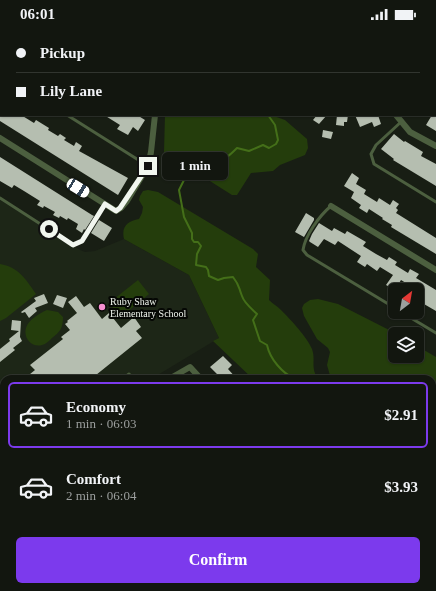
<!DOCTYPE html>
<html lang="en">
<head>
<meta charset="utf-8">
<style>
	:root { --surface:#12160f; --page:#1b1f18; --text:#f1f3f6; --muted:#9c9f9e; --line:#31352f; --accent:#7c3aed }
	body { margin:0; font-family:Georgia,serif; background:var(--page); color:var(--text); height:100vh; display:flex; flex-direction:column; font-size:15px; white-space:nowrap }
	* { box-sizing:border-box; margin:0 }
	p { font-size:13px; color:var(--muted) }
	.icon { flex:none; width:22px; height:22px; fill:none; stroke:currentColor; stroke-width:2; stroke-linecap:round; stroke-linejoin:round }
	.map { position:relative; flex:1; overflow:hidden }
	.side { position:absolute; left:0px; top:347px; width:436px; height:216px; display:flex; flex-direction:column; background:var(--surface); border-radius:12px 12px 0 0; box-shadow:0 1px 3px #0004,0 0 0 1px var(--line) }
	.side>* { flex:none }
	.hud { position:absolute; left:0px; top:0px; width:436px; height:88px; box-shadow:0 1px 3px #0004,0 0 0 1px var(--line); display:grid; align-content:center; height:88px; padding:0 16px; background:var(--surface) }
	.needle { width:26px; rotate:31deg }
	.tools { position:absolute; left:388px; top:255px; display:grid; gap:8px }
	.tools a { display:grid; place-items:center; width:36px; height:36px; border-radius:6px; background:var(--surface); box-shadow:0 1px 3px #0004,0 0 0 1px var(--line); font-size:20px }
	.end { position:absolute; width:18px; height:18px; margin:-9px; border:5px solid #f1f6ef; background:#111; box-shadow:0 0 0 2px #111 }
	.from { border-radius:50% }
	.bubble { position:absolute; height:28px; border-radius:6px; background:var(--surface); box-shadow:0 1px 3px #0004,0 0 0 1px var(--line); font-size:13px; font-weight:700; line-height:28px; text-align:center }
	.car { position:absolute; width:12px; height:24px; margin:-12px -6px; border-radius:5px; box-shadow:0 0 3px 1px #0007; background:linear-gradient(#fff 24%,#345 0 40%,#fff 0 76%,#345 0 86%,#fff 0) }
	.hud b { display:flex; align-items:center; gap:14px; height:38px; font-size:15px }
	.hud b+b { border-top:1px solid var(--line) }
	.hud i { width:10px; height:10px; background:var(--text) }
	ul { padding:7px 0 0; list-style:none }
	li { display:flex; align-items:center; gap:12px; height:66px; margin:0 8px 6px; padding:0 8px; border:2px solid transparent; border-radius:6px }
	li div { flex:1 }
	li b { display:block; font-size:15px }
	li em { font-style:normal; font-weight:700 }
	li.on { border-color:var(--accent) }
	li>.icon { width:36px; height:36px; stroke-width:1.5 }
	.button { display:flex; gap:8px; margin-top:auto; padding:8px 16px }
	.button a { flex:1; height:46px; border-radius:6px; background:var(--accent); color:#fff; font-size:16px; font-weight:700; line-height:46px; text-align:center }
	.status { display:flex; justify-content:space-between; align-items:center; height:28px; padding:0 20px; background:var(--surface); direction:ltr }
	.status svg { height:11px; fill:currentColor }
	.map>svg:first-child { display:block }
</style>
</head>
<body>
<div class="status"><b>06:01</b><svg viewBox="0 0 49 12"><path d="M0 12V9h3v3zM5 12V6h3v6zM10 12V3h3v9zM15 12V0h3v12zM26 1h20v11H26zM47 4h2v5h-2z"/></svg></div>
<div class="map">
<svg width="436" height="563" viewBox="0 0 436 563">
	<rect width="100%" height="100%" fill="#181e14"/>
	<path fill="#1d2617" d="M 0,172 L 80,222 L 85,224 L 95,223 L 124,211 L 189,247 L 219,310 L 151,351 L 4,351 L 4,380 L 0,375 Z"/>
	<path fill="#243d0c" d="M 165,87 L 271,87 L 285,92 L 307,111 L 308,120 L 305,127 L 280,137 L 273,143 L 251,145 L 237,167 L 232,167 L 164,124 Z
		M 148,162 L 158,164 L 253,221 L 258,226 L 256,239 L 270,252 L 269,272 C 273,276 277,278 281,282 C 291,292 307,309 312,321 C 316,332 310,339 318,351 L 253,351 L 213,313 L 219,310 L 189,247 L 124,211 C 121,198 128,193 139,191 L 142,185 L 143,179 L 139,172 L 140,168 L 143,163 Z
		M 0,236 C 18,239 26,251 36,266 L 6,290 L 0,293 Z
		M 138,252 L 149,266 L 121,289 L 109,275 Z
		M 318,271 L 338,276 L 397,306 L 395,306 L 395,328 L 417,328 L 417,318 L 436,329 L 436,500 L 432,480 L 432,351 L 331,351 L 327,337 L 330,324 L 328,320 L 317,311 L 304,288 L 302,280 L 304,276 L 310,272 Z
		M 47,282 L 58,284 L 63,289 C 63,300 60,304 52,310 C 49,313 46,316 42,317 C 32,320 23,310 26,300 C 28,292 40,285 47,282 Z"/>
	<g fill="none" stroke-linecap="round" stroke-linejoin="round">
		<path stroke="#446f19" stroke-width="2" d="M 200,1 L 200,0
			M 268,87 L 275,97 L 278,112 L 276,116 L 269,120 L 263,117 L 249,123 L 237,120 C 230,127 222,135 212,133 L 198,145 L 190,146 L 184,152 L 179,162 L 184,189 L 192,205 L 192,211 L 194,214 L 198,214 L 201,218 L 197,226 L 196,237 L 206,239 L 208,242 L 209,248 L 218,252 L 224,250 L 233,249 C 240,258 238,258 242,268 C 244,275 252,281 257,286 L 253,292 L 260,313 L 267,317 C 270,331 282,345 295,351
			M 432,420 L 436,421"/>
	</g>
	<path fill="#b5beb0" d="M 0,87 L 21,87 L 34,95 L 36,92 L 49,100 L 48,102 L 58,108 L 60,106 L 66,110 L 64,112 L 74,118 L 76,114 L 82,118 L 79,123 L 128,150 L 118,167 L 0,93 Z
		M 104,87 L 137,87 L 145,92 L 138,103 L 133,99 L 128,107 L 117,101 L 120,97 Z
		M 317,87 L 327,87 L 319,96 L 313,92 Z
		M 337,87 L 348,87 L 347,94 L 344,94 L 344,98 L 336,97 Z
		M 355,87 L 378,87 L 381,96 L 374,99 L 372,94 L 360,99 Z
		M 432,87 L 436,87 L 436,103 L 426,97 Z
		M 323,102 L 333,104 L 331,111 L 322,109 Z
		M 394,106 L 404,114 L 405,113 L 423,124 L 421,128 L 436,136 L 436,158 L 393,132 L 394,131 L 381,121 Z
		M 0,129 L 92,187 L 94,188 L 85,202 L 84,201 L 82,205 L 76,201 L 78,196 L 68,190 L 67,192 L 60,188 L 59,190 L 53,187 L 55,184 L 44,178 L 43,180 L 37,177 L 40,173 L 24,163 L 14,157 L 12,160 L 0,153 Z
		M 352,145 L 359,150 L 356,156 L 366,162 L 364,166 L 377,174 L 379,170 L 390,177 L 393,172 L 399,176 L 396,180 L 398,182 L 396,185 L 436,210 L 436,226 L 391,199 L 392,197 L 382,191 L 383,190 L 369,181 L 367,185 L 359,180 L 361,177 L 351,170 L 354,164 L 344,158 Z
		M 306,185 L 314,190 L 314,192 L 304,209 L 295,204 Z
		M 99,192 L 112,200 L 104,213 L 91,205 Z
		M 319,195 L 332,203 L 334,200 L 345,206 L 347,203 L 366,214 L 363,218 L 376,226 L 387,232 L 389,229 L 397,234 L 395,237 L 408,245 L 410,241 L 419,246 L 416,250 L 436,262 L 436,283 L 417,272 L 417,262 L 412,262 L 414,260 L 401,252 L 395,262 L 386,257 L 393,247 L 380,239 L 377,243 L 367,236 L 365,239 L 357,234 L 361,228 L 338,213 L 335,217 L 324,211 L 318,219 L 310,214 L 309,213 L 312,206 Z
		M 44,266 L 48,275 L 35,280 L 37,283 L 29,290 L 25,284 L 22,285 L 21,284 L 36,273 L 34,270 Z
		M 57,267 L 67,270 L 63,280 L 53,276 Z
		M 76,268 L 84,279 L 90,275 L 102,291 L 109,285 L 121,300 L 134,289 L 141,299 L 136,303 L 142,310 L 91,351 L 24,351 L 35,342 L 30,337 L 63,311 L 61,309 L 70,302 L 65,296 L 68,294 L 67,293 L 77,285 L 68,274 Z
		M 12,292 L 21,293 L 20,309 L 22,313 L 13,320 L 15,322 L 0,334 L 0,321 L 10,313 L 9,311 L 19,303 L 11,302 Z
		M 223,328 L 232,337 L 228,341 L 237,351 L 222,351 L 210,339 Z"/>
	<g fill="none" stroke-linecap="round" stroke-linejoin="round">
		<path stroke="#4c5f3f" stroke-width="3" d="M 0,45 L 1,45
			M 435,60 L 436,61
			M 67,87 L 148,138
			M 401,94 L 376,117 L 371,126 L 374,136 L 436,174
			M 0,170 L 73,217 L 82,213 L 105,176
			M 331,178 C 319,188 305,208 303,222 L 307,227 L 395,280
			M 401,284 L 436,305
			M 122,351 L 129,346 L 133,351
			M 0,427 L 4,422
			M 432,510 L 436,522
			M 24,563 L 26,559
			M 131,563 L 134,559
			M 254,563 L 258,559
			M 387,563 L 396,561"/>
		<path stroke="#4c5f3f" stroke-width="6" d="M 30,0 L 32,1
			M 22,1 L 23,0
			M 0,23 L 1,22
			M 435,46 L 436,45
			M 396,87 L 410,104 L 436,118
			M 0,110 L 116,183 L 121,180 L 127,173 L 148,138 L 151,124 L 155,87
			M 331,178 L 436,242
			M 169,351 L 190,339 L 201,351
			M 0,389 L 4,393
			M 0,507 L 4,501
			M 196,559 L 196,563
			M 396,559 L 396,563
			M 78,563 L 81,559
			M 317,563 L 321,559"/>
	</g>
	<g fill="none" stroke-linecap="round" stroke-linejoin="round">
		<path stroke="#f1f6ef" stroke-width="5" d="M 49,201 L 73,217 L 82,213 L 105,176 L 116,183 L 120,180 L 148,138"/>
	</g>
	<circle fill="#f690d0" stroke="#050704" stroke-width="1.5" cx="102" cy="279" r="4"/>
	<g text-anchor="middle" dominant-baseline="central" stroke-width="4" stroke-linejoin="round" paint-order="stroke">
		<g font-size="10" fill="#f1f6ef" stroke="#050704" text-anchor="start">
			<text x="110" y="273">Ruby Shaw<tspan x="110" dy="12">Elementary School</tspan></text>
		</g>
	</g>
</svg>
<div class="tools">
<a><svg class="needle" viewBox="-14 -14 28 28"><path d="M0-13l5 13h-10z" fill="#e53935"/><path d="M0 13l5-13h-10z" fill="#9c9f9e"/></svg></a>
<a><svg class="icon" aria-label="layers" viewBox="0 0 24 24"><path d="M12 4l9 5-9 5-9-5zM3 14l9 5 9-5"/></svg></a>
</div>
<i class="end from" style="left:49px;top:201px"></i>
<i class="end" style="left:148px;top:138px"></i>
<div class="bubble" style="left:162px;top:124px;width:66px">1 min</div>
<i class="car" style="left:78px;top:160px;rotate:122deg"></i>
<div class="hud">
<b><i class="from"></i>Pickup</b>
<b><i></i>Lily Lane</b>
</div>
<section class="side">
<ul>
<li class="on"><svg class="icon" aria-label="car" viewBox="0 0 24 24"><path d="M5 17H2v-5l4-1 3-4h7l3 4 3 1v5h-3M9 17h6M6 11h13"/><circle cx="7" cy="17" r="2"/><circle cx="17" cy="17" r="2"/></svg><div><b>Economy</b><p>1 min · 06:03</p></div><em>$2.91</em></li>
<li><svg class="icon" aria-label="car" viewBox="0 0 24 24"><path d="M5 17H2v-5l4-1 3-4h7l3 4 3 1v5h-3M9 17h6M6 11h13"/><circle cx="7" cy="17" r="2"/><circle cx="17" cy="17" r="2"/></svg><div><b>Comfort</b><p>2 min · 06:04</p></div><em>$3.93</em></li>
</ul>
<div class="button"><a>Confirm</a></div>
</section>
</div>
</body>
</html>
